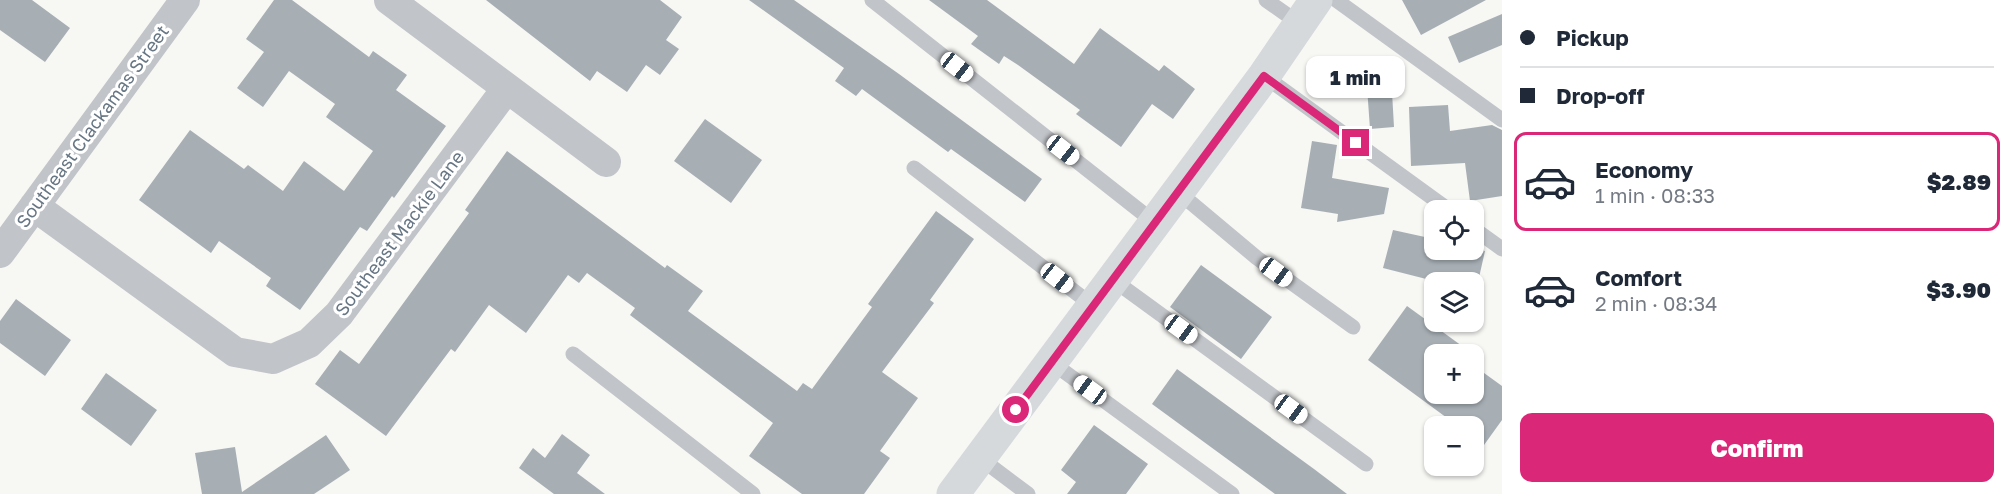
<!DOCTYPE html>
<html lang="en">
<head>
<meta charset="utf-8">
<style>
	:root { --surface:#fff; --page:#f6f6f7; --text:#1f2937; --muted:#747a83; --line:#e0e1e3; --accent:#db2777 }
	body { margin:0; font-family:"Golos Text",sans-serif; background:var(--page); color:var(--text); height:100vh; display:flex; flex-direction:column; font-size:22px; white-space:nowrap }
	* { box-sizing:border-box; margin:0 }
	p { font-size:20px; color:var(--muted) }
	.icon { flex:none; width:33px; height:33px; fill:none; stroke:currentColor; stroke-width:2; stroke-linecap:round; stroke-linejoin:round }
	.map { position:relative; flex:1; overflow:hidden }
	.panel { display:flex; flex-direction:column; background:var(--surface); width:510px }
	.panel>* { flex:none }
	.top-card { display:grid; align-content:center; height:132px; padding:0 18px; background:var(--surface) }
	.controls { position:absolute; left:1424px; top:200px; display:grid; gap:12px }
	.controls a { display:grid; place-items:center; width:60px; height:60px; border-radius:12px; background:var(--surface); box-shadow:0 2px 4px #0004; font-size:30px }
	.end { position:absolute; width:27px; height:27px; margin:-14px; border:8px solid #db2777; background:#fff; box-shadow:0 0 0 3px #fff }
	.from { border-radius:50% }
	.bubble { position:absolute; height:42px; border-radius:12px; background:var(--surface); box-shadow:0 2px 4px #0004; font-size:20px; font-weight:800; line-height:42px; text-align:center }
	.car { position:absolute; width:18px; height:36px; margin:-18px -9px; border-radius:8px; box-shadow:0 0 4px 2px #0007; background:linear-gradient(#fff 24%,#345 0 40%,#fff 0 76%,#345 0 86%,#fff 0) }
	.top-card b { display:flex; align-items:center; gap:21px; height:57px; font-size:22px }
	.top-card b+b { border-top:2px solid var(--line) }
	.top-card i { width:15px; height:15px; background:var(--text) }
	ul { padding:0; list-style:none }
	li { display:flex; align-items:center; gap:18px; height:99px; margin:0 12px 9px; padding:0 6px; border:3px solid transparent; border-radius:12px }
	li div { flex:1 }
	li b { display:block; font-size:22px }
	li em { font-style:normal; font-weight:800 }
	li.active { border-color:var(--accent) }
	li>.icon { width:54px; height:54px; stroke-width:1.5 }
	.action { display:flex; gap:12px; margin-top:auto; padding:12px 18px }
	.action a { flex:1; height:69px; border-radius:12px; background:var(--accent); color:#fff; font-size:24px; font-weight:800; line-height:69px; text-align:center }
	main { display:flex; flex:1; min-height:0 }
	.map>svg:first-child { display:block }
</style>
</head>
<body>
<main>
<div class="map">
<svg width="1502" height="494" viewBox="0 0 1502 494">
	<rect width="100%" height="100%" fill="#f7f7f4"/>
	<path fill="#a7afb5" d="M 0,0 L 32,0 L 70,28 L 45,62 L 0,30 Z
		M 274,0 L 292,0 L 369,57 L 373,51 L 407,75 L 396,90 L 446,126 L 394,198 L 392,196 L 367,231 L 360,227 L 300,310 L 266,286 L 271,278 L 219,241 L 211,253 L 139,200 L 190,130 L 244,169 L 248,165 L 283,191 L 304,161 L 344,191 L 373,151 L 326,117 L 335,104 L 289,71 L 263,107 L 237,88 L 264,52 L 246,39 Z
		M 486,0 L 660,0 L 682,17 L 666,40 L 679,49 L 660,75 L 646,65 L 627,92 L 597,71 L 590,81 Z
		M 749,0 L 794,0 L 899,74 L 1042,179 L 1025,202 L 951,149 L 948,152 L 862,89 L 856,96 L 835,81 L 844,68 Z
		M 929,0 L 987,0 L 1074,64 L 1100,28 L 1159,71 L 1164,65 L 1195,89 L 1173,119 L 1152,104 L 1121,147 L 1076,114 L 1080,110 L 1018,65 L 1004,56 L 999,64 L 971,44 L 978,36 Z
		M 1402,0 L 1486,0 L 1421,35 Z
		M 1502,14 L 1502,45 L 1459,63 L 1448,37 Z
		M 1390,57 L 1394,127 L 1370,129 L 1365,59 Z
		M 1448,105 L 1450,131 L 1492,125 L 1502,130 L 1502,196 L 1470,201 L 1465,163 L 1411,166 L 1409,107 Z
		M 705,119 L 762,160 L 731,203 L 674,161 Z
		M 1312,141 L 1337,145 L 1332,178 L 1389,188 L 1384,214 L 1337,222 L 1338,214 L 1301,208 Z
		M 507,151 L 665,268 L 667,265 L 703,291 L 688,311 L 797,391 L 803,383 L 812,389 L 872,307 L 868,304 L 936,211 L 974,239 L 930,300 L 934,303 L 882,372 L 918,398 L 880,451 L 890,458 L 864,494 L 802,494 L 749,456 L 773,423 L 630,315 L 635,308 L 587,273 L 579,283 L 568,275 L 526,333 L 489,305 L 455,352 L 451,349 L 386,436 L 315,384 L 340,350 L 359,364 L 469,213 L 465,210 Z
		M 1393,230 L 1434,239 L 1434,249 L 1473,248 L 1485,251 L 1478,282 L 1438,282 L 1383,268 Z
		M 1201,265 L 1272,317 L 1241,359 L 1170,307 Z
		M 16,299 L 71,340 L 45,376 L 0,343 L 0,321 Z
		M 1407,306 L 1462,346 L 1460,354 L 1434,354 L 1434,393 L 1473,393 L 1473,365 L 1502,386 L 1502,420 L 1484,445 L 1473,437 L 1473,426 L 1458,426 L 1368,360 Z
		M 1177,369 L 1314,469 L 1347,494 L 1275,494 L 1152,404 Z
		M 106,373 L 157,410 L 131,446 L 81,409 Z
		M 1094,425 L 1148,464 L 1126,494 L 1067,494 L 1076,482 L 1061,470 Z
		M 562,434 L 590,455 L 577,473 L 605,494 L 554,494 L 519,468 L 533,448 L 545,458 Z
		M 326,435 L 350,470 L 314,494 L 202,494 L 195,453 L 235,447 L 242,492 Z"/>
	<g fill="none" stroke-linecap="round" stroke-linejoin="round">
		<path stroke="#c1c4c8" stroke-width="15" d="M 872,0 L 1154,222
			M 1266,0 L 1300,24
			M 1336,0 L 1502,120
			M 1264,76 L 1449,210
			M 914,168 L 1092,305
			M 1177,191 L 1257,258 L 1353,327
			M 1473,228 L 1502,249
			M 1112,279 L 1366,464
			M 573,354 L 753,494
			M 1051,362 L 1232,494
			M 980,458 L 1028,494"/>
		<path stroke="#c1c4c8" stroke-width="30" d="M 389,0 L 606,162
			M 34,206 L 235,352 L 273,359 L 309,343 L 339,314 L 507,88
			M 0,253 L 185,0"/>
		<path stroke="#d5d9dc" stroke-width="33" d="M 953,494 L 1264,76 L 1316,0"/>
	</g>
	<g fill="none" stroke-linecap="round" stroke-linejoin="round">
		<path stroke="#db2777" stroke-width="8" d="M 1016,410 L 1264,76 L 1356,143"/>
	</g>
	<g text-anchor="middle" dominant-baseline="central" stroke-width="6" stroke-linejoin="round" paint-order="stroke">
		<g font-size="18" fill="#677684" stroke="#fff">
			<text transform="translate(92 126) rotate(-54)">Southeast Clackamas Street</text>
			<text transform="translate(399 233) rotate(-53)">Southeast Mackie Lane</text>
		</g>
	</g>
</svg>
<div class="controls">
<a><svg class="icon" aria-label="locate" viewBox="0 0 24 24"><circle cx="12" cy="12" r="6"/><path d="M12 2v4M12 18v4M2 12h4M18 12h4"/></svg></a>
<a><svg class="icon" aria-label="layers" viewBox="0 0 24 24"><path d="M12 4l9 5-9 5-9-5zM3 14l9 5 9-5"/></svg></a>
<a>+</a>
<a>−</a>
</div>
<i class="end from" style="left:1016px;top:410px"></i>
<i class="end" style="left:1356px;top:143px"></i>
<div class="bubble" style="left:1306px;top:56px;width:99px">1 min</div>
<i class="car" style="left:957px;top:67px;rotate:128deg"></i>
<i class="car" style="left:1063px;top:150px;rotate:128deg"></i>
<i class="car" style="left:1276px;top:272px;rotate:126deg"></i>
<i class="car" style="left:1057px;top:278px;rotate:128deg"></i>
<i class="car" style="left:1181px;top:329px;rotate:126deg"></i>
<i class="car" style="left:1090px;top:390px;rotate:306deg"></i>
<i class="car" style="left:1291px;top:409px;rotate:126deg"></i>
</div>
<section class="panel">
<div class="top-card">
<b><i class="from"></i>Pickup</b>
<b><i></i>Drop-off</b>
</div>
<ul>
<li class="active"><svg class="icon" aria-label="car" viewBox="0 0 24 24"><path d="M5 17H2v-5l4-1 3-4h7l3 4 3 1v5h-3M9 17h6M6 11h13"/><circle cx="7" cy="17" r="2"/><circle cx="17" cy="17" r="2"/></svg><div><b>Economy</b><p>1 min · 08:33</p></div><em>$2.89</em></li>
<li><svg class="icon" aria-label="car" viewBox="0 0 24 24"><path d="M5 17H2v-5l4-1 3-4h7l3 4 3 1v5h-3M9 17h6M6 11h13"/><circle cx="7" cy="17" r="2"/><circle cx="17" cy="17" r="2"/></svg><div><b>Comfort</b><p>2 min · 08:34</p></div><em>$3.90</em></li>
</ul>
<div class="action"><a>Confirm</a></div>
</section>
</main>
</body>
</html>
